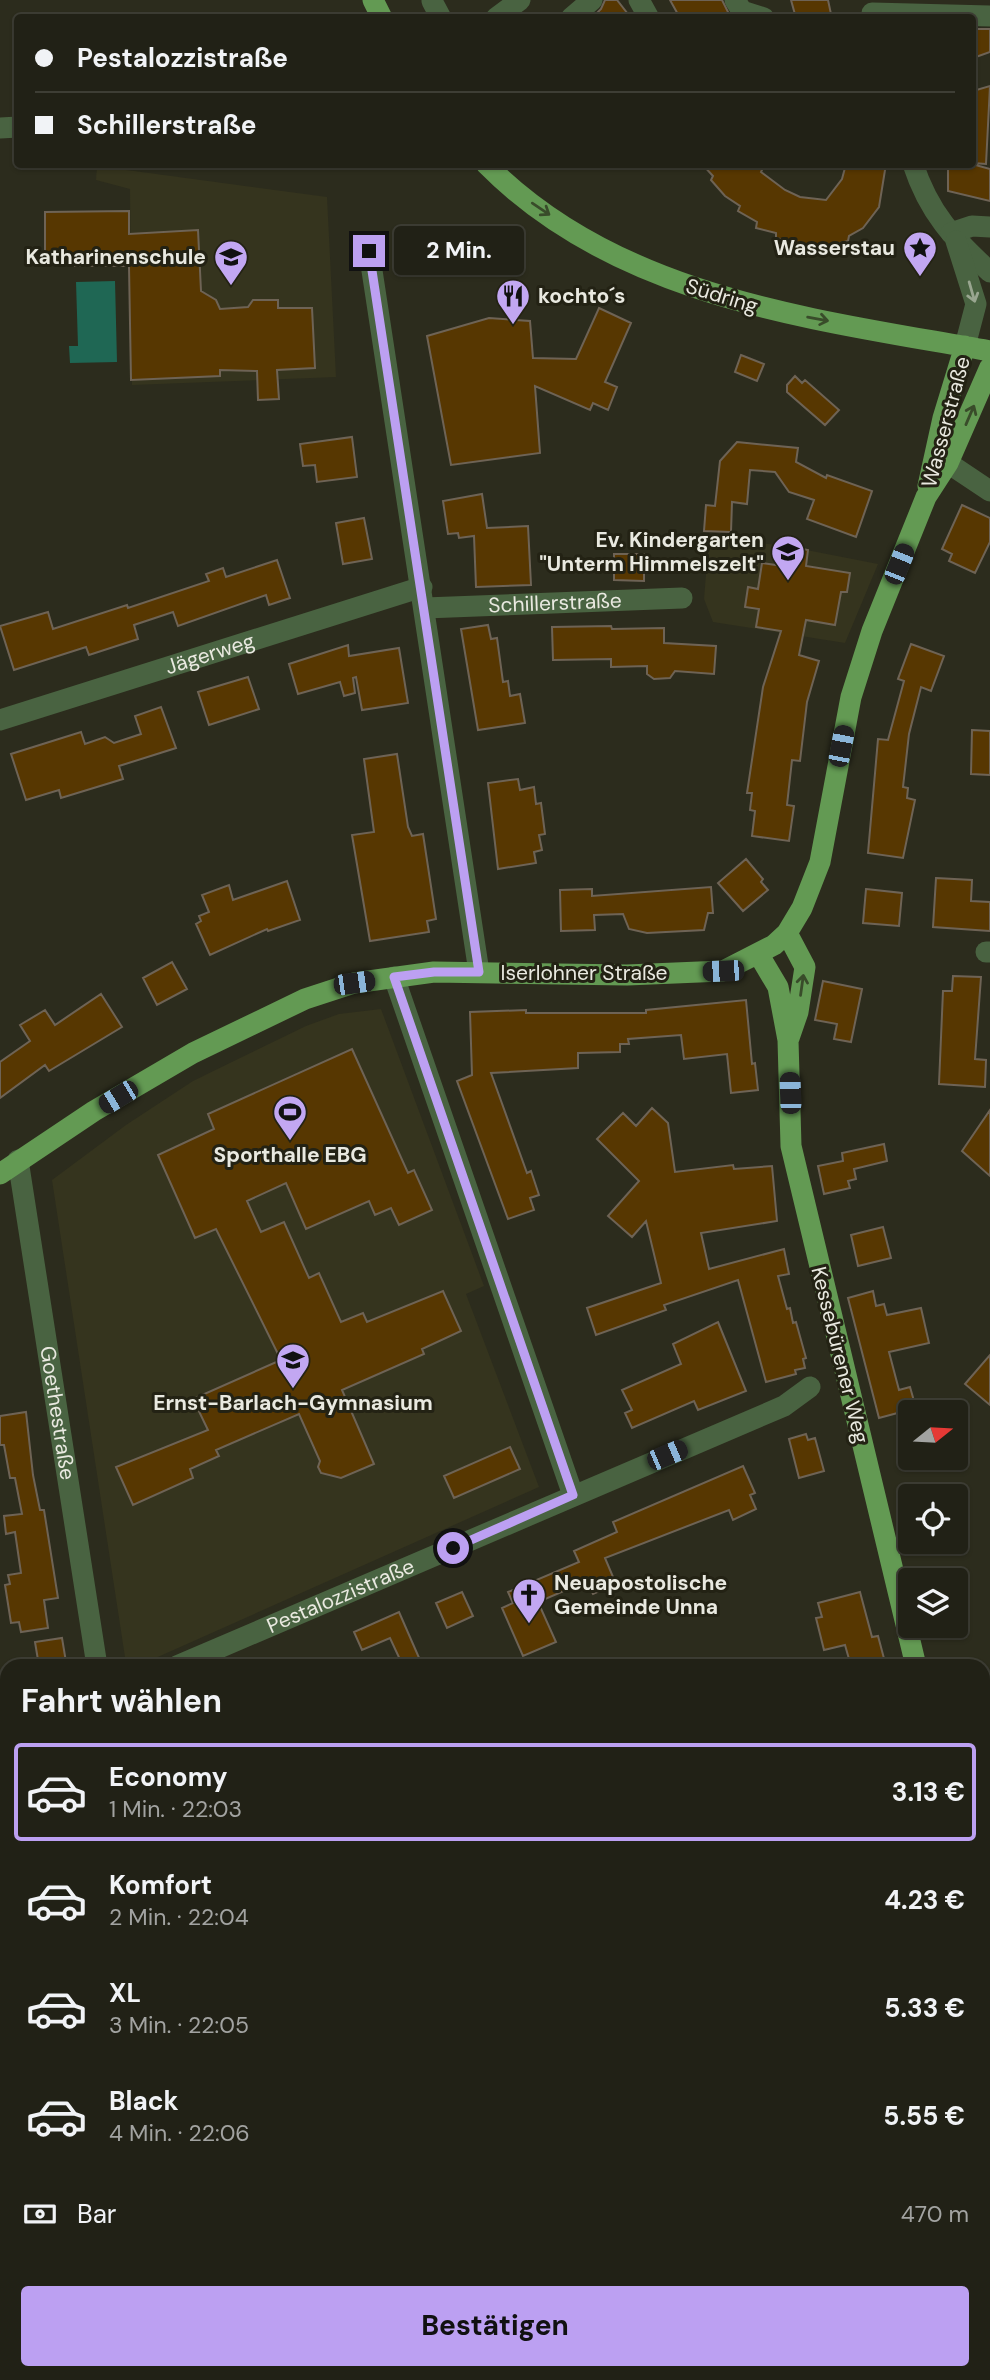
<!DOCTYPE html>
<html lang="de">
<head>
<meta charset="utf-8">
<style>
	:root { --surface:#212116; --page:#29291f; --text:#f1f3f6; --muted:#a2a3a1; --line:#3e3e35; --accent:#bca0f2 }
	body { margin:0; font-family:"DM Sans",sans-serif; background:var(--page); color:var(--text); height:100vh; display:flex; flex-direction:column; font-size:26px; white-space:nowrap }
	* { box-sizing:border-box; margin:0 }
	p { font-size:23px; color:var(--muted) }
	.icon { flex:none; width:38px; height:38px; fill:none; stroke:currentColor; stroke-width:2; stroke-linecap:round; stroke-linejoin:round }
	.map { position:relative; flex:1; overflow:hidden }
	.drawer { position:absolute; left:0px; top:1659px; width:990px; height:721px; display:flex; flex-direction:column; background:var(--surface); border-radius:21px 21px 0 0; box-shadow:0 2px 5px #0004,0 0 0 2px var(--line) }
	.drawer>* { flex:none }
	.hud { position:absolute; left:14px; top:14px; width:962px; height:154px; border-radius:7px; box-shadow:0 2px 5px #0004,0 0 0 2px var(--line); display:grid; align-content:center; height:154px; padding:0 21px; background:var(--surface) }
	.needle { width:46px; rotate:72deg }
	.controls { position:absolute; left:898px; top:1400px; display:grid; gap:14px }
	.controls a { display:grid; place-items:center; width:70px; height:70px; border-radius:7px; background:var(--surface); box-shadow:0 2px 5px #0004,0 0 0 2px var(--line); font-size:35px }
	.end { position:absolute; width:32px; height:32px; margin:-16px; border:9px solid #bca0f2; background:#111; box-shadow:0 0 0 4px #111 }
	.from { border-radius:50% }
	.bubble { position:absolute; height:49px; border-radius:7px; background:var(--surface); box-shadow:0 2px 5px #0004,0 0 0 2px var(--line); font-size:23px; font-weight:700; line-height:49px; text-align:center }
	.car { position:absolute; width:21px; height:42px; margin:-21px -10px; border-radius:9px; box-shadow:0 0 5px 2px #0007; background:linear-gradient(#222 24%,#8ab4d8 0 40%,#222 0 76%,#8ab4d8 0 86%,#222 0) }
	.hud b { display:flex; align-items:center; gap:24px; height:66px; font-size:26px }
	.hud b+b { border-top:2px solid var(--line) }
	.hud i { width:18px; height:18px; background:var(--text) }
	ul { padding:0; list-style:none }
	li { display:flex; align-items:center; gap:21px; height:98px; margin:0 14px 10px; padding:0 7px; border:4px solid transparent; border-radius:7px }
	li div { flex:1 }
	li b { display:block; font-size:26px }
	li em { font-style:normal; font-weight:700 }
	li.active { border-color:var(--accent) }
	li>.icon { width:63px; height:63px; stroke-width:1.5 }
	h2 { padding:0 21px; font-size:32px; line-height:84px }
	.pay { display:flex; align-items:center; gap:18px; height:77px; padding:0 21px; font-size:26px }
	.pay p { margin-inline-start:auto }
	.cta { display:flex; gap:14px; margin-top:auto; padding:14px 21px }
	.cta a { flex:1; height:80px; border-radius:7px; background:var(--accent); color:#111; font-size:28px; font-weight:700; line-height:80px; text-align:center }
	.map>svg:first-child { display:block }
</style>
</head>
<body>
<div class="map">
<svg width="990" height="2380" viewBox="0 0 990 2380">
	<rect width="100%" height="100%" fill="#2c2c1d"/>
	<path fill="#35341e" d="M 97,166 L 327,197 L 336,377 L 132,385 L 130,189 L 96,180 Z
		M 709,537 L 786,546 L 878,564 L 845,643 L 713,622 L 704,599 Z
		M 381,1009 L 484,1286 L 466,1294 L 539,1487 L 142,1664 L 125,1657 L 52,1180 L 126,1125 L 193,1081 L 306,1026 L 339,1014 Z"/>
	<path fill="#1f6754" d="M 115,281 L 117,362 L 70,363 L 69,346 L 78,346 L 76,282 Z"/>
	<path fill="#573701" stroke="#6e6355" stroke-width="2" d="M 605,0 L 617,0 L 631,18 L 592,18 L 601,9 Z
		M 670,0 L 722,0 L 731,18 L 680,18 Z
		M 791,0 L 828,0 L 831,14 L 819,18 L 796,18 Z
		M 973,29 L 990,29 L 990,52 L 973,58 Z
		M 990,86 L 986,164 L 973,163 L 973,91 Z
		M 702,164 L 765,164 L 761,172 L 785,190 L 800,197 L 826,200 L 842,179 L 846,164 L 886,164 L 879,207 L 863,228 L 849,236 L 848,241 L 820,248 L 776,238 L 776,233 L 756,228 L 757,222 L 738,211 L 740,206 L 725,196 L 711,180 L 713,176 Z
		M 972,164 L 990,169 L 990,201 L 948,191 L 948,166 Z
		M 129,211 L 129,234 L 198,230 L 201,291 L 216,300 L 220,309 L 248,307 L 253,300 L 278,300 L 278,308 L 312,308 L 315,368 L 277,370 L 279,399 L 258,400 L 257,371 L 220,370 L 220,376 L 131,380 L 129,266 L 75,266 L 75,254 L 45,254 L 45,212 Z
		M 599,308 L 631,323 L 605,382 L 617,387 L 608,410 L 593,403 L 590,410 L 535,386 L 540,453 L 451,465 L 427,336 L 489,318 L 530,321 L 533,358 L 576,359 Z
		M 741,355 L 764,364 L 757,381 L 735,372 Z
		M 795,376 L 802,383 L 805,380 L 839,410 L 825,425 L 787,392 L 787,385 Z
		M 352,437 L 357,477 L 317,482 L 315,465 L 303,466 L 300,444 Z
		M 737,442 L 798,448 L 796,462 L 826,478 L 827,475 L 872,491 L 856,537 L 807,519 L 814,500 L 789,492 L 775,472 L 750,470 L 747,504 L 732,502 L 731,532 L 704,531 L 706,505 L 715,506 L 720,461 Z
		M 482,494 L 487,528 L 528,526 L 531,585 L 476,587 L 474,536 L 459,538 L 458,533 L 448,534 L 443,501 Z
		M 962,505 L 990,518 L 990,542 L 975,573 L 949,561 L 952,554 L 942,549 Z
		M 364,518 L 372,559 L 343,564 L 336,523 Z
		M 786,546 L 808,550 L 806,566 L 850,573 L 847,592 L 841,592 L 835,625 L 806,620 L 799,655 L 819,661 L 807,702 L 800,761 L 792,760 L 787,805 L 794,806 L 789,841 L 752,836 L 755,811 L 750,810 L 752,793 L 747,793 L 763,687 L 781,631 L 756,627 L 759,609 L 745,607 L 748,587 L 758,589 L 762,563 L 783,566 Z
		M 614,554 L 644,554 L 644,581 L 614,580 Z
		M 277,560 L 290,598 L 269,605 L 266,595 L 178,626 L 173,612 L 134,625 L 138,639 L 89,655 L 86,647 L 14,670 L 0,626 L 48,612 L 53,629 L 127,605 L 128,608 L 209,581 L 206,574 L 223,568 L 226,577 Z
		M 488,625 L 491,639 L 497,638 L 503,682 L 508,681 L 510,696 L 520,694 L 525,723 L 478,730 L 461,629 Z
		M 611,626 L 612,629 L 664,628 L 664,643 L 716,646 L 714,674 L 675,671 L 670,678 L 654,679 L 647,674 L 647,666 L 611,667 L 611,659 L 553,660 L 552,627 Z
		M 911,644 L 944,656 L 931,691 L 921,687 L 909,734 L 903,787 L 908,788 L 907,798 L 915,800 L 903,858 L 868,853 L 878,739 L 888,740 L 904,681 L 898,679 Z
		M 348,645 L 349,656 L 399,648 L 408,703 L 362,710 L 356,677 L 353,678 L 355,693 L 344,696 L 340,682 L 298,694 L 289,664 Z
		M 248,677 L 259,709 L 209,725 L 198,692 Z
		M 161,707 L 176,748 L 119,766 L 123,779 L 61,798 L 59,790 L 26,800 L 11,754 L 81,732 L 85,744 L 105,737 L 114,743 L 141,734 L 135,716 Z
		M 972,730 L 990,731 L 990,775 L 971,774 Z
		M 397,754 L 408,827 L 412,836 L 423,834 L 436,919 L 427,921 L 429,932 L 370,941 L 352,835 L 374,832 L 364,759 Z
		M 518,779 L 520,790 L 534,787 L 536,804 L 541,803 L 545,834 L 539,835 L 542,850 L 534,852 L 536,863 L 498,869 L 488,783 Z
		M 746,859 L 763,879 L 761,882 L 768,890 L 743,911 L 718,883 Z
		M 936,878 L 972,880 L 971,901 L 990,902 L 990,931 L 933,927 Z
		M 287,881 L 300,920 L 268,931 L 267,929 L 210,955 L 196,924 L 201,921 L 199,916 L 209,912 L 202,895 L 229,885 L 233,900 Z
		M 711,887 L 713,913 L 708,913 L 704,930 L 647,933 L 629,929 L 623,914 L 594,915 L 595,930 L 561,931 L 560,890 L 592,889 L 592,896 Z
		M 866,889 L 902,893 L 899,926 L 863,923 Z
		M 172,962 L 187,989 L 157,1005 L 143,978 Z
		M 953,976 L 981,977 L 975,1059 L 986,1060 L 985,1087 L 939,1084 L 943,991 L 952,991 Z
		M 823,981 L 862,989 L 851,1042 L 834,1039 L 837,1024 L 815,1020 Z
		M 101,994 L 122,1027 L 49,1071 L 45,1065 L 0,1098 L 0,1062 L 30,1041 L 20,1025 L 45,1010 L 55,1025 Z
		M 746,1000 L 752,1064 L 755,1063 L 758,1090 L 731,1093 L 727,1054 L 684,1059 L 681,1035 L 628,1039 L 629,1044 L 620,1044 L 620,1052 L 578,1053 L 578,1068 L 491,1073 L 527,1173 L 531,1171 L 539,1195 L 530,1198 L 534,1210 L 508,1219 L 457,1081 L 472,1075 L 470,1012 L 526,1010 L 526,1013 L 646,1013 L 646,1010 Z
		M 352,1049 L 408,1173 L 414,1170 L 432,1210 L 399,1225 L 391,1208 L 375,1215 L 369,1201 L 306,1229 L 286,1183 L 247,1201 L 261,1232 L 284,1222 L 309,1278 L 319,1273 L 341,1322 L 363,1313 L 367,1322 L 443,1291 L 461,1331 L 422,1349 L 424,1354 L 342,1390 L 374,1464 L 341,1478 L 321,1473 L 318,1467 L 320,1461 L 299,1414 L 216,1450 L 219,1456 L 190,1469 L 193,1478 L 133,1505 L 116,1467 L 208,1430 L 193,1399 L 281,1360 L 216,1229 L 195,1238 L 158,1155 L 214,1129 L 208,1114 Z
		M 652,1108 L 668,1123 L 675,1172 L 733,1165 L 734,1169 L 772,1166 L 777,1221 L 701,1233 L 709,1269 L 784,1249 L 789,1274 L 778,1276 L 787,1309 L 790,1308 L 793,1323 L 796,1322 L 806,1358 L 803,1359 L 805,1368 L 795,1370 L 796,1374 L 766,1382 L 738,1280 L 664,1305 L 666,1310 L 596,1335 L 587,1308 L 661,1283 L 646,1221 L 632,1237 L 608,1216 L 639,1181 L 597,1139 L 623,1113 L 636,1126 Z
		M 990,1110 L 990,1176 L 962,1151 Z
		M 884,1144 L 887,1161 L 854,1169 L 856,1179 L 848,1181 L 850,1188 L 824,1194 L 818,1166 L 843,1161 L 842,1153 Z
		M 883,1227 L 891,1258 L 858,1266 L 851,1235 Z
		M 873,1291 L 876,1306 L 884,1304 L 887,1315 L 921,1308 L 929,1343 L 889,1352 L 899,1390 L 910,1387 L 916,1408 L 879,1418 L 848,1298 Z
		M 718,1322 L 746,1391 L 698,1410 L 694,1401 L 632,1428 L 625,1413 L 632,1410 L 622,1390 L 681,1364 L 673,1344 Z
		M 990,1355 L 990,1405 L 965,1384 Z
		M 26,1412 L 33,1475 L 40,1510 L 44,1510 L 58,1598 L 44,1600 L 48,1628 L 21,1632 L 19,1622 L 11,1623 L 5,1585 L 10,1584 L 8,1575 L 21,1573 L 15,1532 L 6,1534 L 4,1516 L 22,1514 L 15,1478 L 10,1478 L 4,1445 L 0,1445 L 0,1416 Z
		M 806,1434 L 808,1440 L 815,1438 L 824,1471 L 799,1478 L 789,1439 Z
		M 510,1447 L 520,1469 L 454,1498 L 444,1476 Z
		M 743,1466 L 755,1493 L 750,1495 L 756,1509 L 733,1520 L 729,1510 L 605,1558 L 616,1584 L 593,1594 L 587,1581 L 538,1602 L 556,1642 L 523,1656 L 502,1608 L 513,1603 L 508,1592 L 579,1562 L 574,1551 L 617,1532 L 613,1522 Z
		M 462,1592 L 473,1616 L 447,1628 L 436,1603 Z
		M 860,1592 L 872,1637 L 878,1636 L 886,1666 L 851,1666 L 845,1645 L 824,1650 L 816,1618 L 822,1617 L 818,1603 Z
		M 399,1612 L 420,1660 L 406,1666 L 403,1666 L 390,1638 L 362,1650 L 354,1632 Z
		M 62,1638 L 66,1662 L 39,1666 L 35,1642 Z"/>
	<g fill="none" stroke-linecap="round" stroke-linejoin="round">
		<g stroke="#496341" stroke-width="21">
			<path d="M 639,0 L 649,18"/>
			<path d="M 735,0 L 742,11 L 764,18"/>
			<path d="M 432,1 L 441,18"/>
			<path d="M 872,13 L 990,16"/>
			<path d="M 496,18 L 520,0"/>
			<path d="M 571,18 L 592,0"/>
			<path d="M 0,128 L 18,127"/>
			<path d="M 913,164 C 929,213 953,238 990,272"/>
			<path d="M 951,233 L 972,226 L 990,227"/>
			<path d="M 956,241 L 976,304 L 965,346"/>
			<path d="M 369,251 L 479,972"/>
			<path d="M 937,450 L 948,463 L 990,491"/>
			<path id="s1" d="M 425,608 L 682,598"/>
			<path id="s2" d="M 0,720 L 422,587"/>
			<path d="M 986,952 L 990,952"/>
			<path d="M 394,977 L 573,1495"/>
			<path id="s3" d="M 18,1160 L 97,1666"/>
			<path id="s4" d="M 177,1666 L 784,1406 L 810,1387"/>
			<path d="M 984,1701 L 990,1694"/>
			<path d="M 0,1939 L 7,1938"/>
			<path d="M 0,2101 L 7,2098"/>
			<path d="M 210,2373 L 211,2380"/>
			<path d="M 602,2375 L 655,2380"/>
		</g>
		<path stroke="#639a53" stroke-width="21" d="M 373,0 L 382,18
			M 486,164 C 618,298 814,319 990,351
			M 928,486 L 943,418 L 965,346
			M 787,933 L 805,967 L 798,1012 L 789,1038
			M 759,955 L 778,987 L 788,1040 L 791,1146 L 916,1666
			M 0,1174 L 94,1111 L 193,1053 L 305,999 L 354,983 L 434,972 L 627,975 L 723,971 L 774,945 L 787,933 L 802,908 L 820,862 L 851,697 L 872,631 L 926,497 L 948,463 L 990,367
			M 0,1709 L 7,1716
			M 913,2373 L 923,2380
			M 757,2380 L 760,2373"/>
	</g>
	<defs><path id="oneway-shaft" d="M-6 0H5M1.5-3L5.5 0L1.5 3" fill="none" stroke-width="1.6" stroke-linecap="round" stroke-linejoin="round" transform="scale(1.75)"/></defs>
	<g stroke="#394c2a">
		<use href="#oneway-shaft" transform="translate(541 209) rotate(34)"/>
		<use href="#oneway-shaft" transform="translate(818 319) rotate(10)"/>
		<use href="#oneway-shaft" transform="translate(970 415) rotate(-67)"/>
		<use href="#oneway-shaft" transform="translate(802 985) rotate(-82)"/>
	</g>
	<use stroke="#99a690" href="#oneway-shaft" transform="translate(972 292) rotate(74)"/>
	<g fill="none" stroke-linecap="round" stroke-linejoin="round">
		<path stroke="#bca0f2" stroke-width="9" d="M 369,251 L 479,972 L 434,972 L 394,977 L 573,1495 L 453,1548"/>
	</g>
	<defs>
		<g id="sight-pin" transform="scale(1.75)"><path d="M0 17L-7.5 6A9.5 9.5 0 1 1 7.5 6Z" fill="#c2a7f2" stroke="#232214"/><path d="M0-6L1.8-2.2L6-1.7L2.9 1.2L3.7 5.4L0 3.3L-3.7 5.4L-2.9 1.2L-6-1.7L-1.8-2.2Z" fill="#111"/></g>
		<g id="school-pin" transform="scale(1.75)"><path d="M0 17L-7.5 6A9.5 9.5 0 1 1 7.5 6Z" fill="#c2a7f2" stroke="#232214"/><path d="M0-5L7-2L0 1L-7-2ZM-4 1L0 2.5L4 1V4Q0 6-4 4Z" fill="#111"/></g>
		<g id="restaurant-pin" transform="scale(1.75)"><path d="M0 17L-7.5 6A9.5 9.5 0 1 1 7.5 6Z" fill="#c2a7f2" stroke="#232214"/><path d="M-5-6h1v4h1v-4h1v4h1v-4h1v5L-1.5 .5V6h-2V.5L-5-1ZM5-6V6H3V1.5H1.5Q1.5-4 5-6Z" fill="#111"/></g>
		<g id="stadium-pin" transform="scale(1.75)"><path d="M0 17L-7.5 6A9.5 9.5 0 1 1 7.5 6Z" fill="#c2a7f2" stroke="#232214"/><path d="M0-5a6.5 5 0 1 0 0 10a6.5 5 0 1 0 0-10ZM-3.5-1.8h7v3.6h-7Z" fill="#111"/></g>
		<g id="church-pin" transform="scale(1.75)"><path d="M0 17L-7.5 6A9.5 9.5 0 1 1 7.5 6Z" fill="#c2a7f2" stroke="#232214"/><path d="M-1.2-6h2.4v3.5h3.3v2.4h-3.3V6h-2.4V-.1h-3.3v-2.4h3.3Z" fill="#111"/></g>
	</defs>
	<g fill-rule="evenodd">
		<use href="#sight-pin" x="920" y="248"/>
		<use href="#school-pin" x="231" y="257"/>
		<use href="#restaurant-pin" x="513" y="296"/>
		<use href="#school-pin" x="788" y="552"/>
		<use href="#stadium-pin" x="290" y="1112"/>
		<use href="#school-pin" x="293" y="1360"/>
		<use href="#church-pin" x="529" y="1595"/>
	</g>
	<g text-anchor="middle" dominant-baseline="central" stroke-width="6" stroke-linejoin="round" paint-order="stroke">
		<g font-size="21" font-weight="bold" fill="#e9e9e0" stroke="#232214" text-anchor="end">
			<text x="895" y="248">Wasserstau</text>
			<text x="206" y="257">Katharinenschule</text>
			<text x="538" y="296" text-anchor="start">kochto´s</text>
			<text x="764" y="540">Ev. Kindergarten<tspan x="764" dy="24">"Unterm Himmelszelt"</tspan></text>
			<text x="290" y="1155" text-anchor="middle">Sporthalle EBG</text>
			<text x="293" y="1403" text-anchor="middle">Ernst-Barlach-Gymnasium</text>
			<text x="554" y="1583" text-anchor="start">Neuapostolische<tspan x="554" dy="24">Gemeinde Unna</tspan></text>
		</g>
		<g font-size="21" fill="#e9e9e0" stroke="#232214">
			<text transform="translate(722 296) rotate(17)">Südring</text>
			<text transform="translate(946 422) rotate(-75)">Wasserstraße</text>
			<text stroke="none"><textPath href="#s1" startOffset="130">Schillerstraße</textPath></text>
			<text stroke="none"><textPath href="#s2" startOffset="220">Jägerweg</textPath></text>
			<text x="584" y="973">Iserlohner Straße</text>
			<text transform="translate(840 1355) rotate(76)">Kessebürener Weg</text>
			<text stroke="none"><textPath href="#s3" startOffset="256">Goethestraße</textPath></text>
			<text stroke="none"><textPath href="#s4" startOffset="178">Pestalozzistraße</textPath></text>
		</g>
	</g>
</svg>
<div class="controls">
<a><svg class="needle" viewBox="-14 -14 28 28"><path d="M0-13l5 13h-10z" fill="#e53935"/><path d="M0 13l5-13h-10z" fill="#a2a3a1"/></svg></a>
<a><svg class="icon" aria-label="locate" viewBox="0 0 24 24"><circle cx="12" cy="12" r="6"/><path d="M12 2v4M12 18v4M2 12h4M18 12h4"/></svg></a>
<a><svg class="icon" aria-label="layers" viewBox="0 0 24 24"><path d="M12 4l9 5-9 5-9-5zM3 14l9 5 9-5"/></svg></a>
</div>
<i class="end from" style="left:453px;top:1548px"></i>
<i class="end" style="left:369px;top:251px"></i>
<div class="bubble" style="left:394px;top:226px;width:130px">2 Min.</div>
<i class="car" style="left:899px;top:564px;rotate:22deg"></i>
<i class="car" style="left:841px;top:746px;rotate:11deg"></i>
<i class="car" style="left:723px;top:971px;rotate:268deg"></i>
<i class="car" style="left:354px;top:983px;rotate:82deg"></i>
<i class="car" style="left:790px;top:1093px;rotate:358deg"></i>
<i class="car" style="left:118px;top:1097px;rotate:239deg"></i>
<i class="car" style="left:667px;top:1455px;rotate:67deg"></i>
<div class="hud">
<b><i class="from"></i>Pestalozzistraße</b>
<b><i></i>Schillerstraße</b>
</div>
<section class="drawer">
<h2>Fahrt wählen</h2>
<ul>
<li class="active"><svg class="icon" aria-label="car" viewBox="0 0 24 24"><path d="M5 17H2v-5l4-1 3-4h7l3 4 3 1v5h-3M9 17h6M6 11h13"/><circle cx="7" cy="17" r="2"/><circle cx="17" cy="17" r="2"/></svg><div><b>Economy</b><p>1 Min. · 22:03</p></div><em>3.13 €</em></li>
<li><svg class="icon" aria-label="car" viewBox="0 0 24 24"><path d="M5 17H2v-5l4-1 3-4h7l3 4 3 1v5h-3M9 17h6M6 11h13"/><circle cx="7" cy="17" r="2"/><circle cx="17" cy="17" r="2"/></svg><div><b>Komfort</b><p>2 Min. · 22:04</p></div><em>4.23 €</em></li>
<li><svg class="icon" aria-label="car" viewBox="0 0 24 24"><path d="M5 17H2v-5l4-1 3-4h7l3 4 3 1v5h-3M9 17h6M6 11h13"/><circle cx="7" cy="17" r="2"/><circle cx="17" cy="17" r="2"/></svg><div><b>XL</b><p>3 Min. · 22:05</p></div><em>5.33 €</em></li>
<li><svg class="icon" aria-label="car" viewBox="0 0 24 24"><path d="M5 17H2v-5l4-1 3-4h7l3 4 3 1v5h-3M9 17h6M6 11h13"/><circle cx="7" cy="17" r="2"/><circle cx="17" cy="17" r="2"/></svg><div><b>Black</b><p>4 Min. · 22:06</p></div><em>5.55 €</em></li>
</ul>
<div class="pay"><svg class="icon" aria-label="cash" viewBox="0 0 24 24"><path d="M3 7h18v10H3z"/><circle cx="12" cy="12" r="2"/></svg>Bar<p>470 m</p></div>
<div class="cta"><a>Bestätigen</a></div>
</section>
</div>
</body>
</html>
